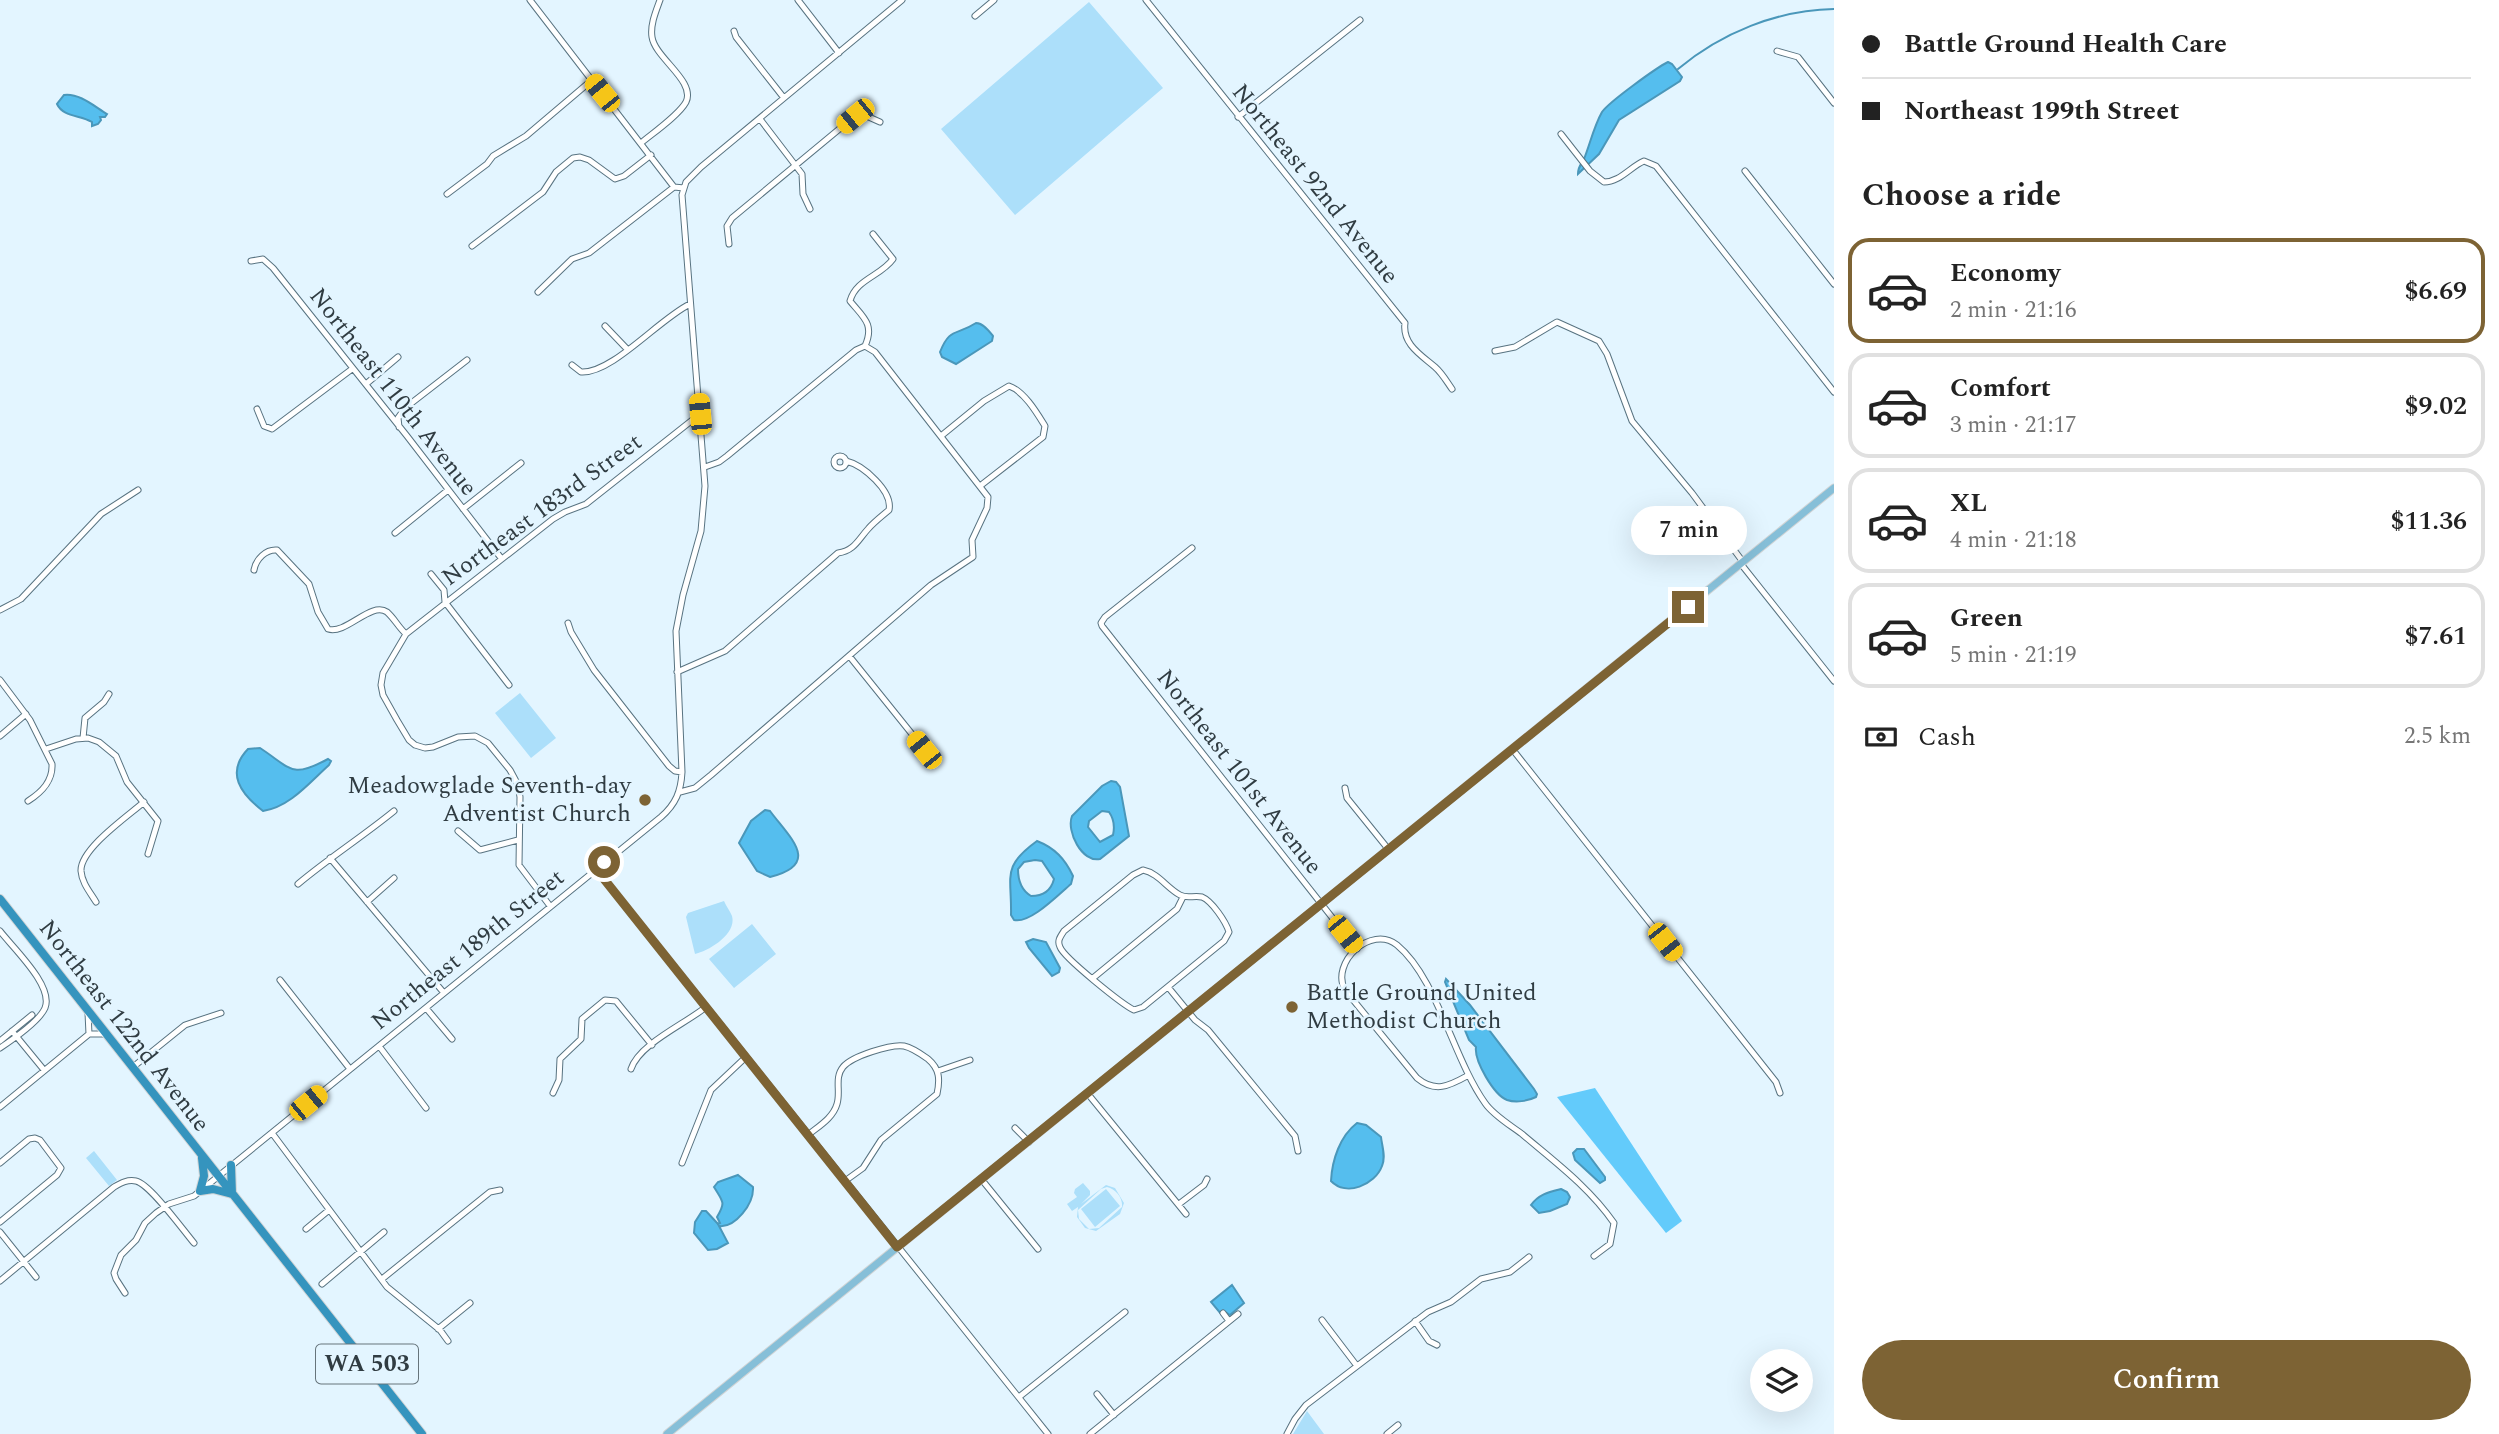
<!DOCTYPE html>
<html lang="en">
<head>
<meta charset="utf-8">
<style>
	:root { --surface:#fff; --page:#f6f6f6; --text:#222; --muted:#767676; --line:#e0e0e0; --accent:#7d6334 }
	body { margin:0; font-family:Spectral,serif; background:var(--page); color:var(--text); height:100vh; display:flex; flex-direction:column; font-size:26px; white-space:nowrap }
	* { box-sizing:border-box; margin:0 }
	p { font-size:23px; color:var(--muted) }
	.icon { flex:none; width:38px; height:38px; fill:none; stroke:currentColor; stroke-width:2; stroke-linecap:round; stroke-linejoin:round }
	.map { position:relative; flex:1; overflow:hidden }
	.sheet { display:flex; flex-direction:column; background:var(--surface); width:665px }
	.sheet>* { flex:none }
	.banner { display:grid; align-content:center; height:154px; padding:0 28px; background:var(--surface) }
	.tools { position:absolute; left:1750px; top:1349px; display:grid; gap:14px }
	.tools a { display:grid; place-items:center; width:63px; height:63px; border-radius:50%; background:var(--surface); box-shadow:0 7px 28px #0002; font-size:35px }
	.end { position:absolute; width:32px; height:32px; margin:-16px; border:9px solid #7d6334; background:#fff; box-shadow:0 0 0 4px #fff }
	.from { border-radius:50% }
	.bubble { position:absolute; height:49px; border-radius:24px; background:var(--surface); box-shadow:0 7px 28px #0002; font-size:23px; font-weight:600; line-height:49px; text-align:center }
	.car { position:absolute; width:21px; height:42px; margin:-21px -10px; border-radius:9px; box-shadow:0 0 5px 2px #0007; background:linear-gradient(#f5c518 24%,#345 0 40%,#f5c518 0 76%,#345 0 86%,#f5c518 0) }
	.banner b { display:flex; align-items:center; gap:24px; height:66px; font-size:26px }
	.banner b+b { border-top:2px solid var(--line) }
	.banner i { width:18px; height:18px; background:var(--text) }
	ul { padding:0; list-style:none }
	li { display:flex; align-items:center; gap:21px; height:105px; margin:0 14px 10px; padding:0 14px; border:4px solid var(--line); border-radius:21px }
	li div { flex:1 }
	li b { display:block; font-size:26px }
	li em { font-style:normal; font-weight:600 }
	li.active { border-color:var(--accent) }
	li>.icon { width:63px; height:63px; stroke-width:1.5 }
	h2 { padding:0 28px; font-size:32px; line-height:84px }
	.pay { display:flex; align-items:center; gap:18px; height:77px; padding:0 28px; font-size:26px }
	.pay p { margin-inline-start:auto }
	.primary-button { display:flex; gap:14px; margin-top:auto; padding:14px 28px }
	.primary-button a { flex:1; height:80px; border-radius:42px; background:var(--accent); color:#fff; font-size:28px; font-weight:600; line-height:80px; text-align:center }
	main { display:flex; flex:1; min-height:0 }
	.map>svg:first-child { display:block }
</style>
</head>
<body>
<main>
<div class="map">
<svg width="1834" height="1434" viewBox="0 0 1834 1434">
	<rect width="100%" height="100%" fill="#e3f5ff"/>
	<path fill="#acdffa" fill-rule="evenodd" d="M 1089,2 L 1163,88 L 1015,215 L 941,129 Z
		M 520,693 L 556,738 L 531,758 L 495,713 Z
		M 724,901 C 726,906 730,911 732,916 C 737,934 709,951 695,954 L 686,917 L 688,913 Z
		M 752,924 L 776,954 L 734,988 L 709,959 Z
		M 94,1151 L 117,1180 L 109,1186 L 86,1158 Z
		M 1083,1183 L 1090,1191 L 1090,1195 L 1081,1204 L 1106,1185 L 1115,1188 L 1124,1203 L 1120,1214 L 1096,1231 L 1085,1228 L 1077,1217 L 1078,1207 L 1072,1211 L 1067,1204 L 1077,1197 L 1074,1193 L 1075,1189 ZM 1107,1187 C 1116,1189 1123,1198 1122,1207 L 1099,1228 L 1089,1229 L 1079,1219 L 1078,1210 L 1101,1189 Z
		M 1106,1189 L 1120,1206 L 1095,1227 L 1081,1209 Z
		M 1307,1411 L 1324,1434 L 1293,1434 Z"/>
	<path fill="#63cbfb" d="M 1595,1088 L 1682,1221 L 1666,1233 L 1557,1097 Z"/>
	<path fill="#55beee" stroke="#4a97ba" stroke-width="2" fill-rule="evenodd" d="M 1668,62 L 1672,64 L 1682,77 L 1680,81 L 1619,120 L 1599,154 L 1578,174 C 1578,166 1581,165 1584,159 C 1590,144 1594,126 1602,112 C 1609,102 1656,68 1668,62 Z
		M 64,95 C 80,93 95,107 107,114 L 105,117 L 100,117 L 101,120 L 98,124 L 92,126 L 92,122 C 80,115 63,117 57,104 Z
		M 976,323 C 983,323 989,331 993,336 L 992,341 L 956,364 L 942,357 L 940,352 C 950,327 956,336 976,323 Z
		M 260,748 C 292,769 291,779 328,759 L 331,761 L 329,765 C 310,782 290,807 263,811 C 241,794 225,773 248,749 Z
		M 1111,781 L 1116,782 L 1120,787 L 1129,836 L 1100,859 C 1082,863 1066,831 1072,816 L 1102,786 ZM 1102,811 L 1109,812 C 1114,819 1115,826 1113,835 L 1100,842 L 1088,827 L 1089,821 Z
		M 765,810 L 770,811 C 790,838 822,864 770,877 L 757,871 L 739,843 L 751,821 Z
		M 1037,841 C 1055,848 1065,859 1073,876 L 1071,884 C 1058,895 1030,924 1014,920 L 1011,915 C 1012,876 1001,867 1037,841 ZM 1035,860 L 1042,861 L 1054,879 C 1051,891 1043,896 1031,896 C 1021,890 1018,881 1018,869 L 1024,862 Z
		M 1033,939 L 1046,942 L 1060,968 L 1059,972 L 1052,976 L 1029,948 L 1026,942 Z
		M 1446,979 L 1470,1005 L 1534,1089 L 1537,1094 L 1536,1097 C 1528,1101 1516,1103 1507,1100 C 1494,1095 1474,1061 1476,1047 L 1469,1040 L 1445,982 Z
		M 1357,1123 L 1366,1125 L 1381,1137 C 1382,1146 1386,1157 1382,1166 C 1375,1185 1346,1197 1331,1181 C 1332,1160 1340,1136 1357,1123 Z
		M 1577,1149 L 1584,1149 L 1605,1177 L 1605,1180 L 1600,1183 L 1575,1160 L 1573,1153 Z
		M 738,1175 L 753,1187 C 754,1204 735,1228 719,1226 L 728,1243 L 717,1249 L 708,1250 L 694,1233 L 695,1222 L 702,1211 L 706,1211 L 718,1224 L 720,1223 L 717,1217 C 726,1202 723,1202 714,1187 L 718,1182 Z
		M 1561,1189 L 1567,1192 L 1570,1197 L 1567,1204 L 1550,1211 L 1539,1213 L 1531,1205 C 1539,1194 1549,1192 1561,1189 Z
		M 1232,1285 L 1244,1303 L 1230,1315 L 1225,1312 L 1221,1314 L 1211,1302 Z"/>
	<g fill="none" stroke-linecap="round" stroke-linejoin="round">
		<path stroke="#4a97ba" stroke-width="2" d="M 1678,69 C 1721,33 1777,10 1834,9"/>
		<g stroke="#587381" stroke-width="7">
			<path id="minor" d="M 530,0 L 674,187 L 684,188
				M 798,0 L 839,53
				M 1146,0 L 1405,323 C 1402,344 1421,355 1435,367 C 1442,373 1447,382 1452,389
				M 975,16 L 994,0
				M 734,31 L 736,37 L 784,98
				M 1777,51 L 1798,57 L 1834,103
				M 1238,117 L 1360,20
				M 760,119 L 802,174 L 803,194 L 810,209
				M 1561,134 L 1590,171 L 1604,182 C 1620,182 1630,167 1644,161 L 1656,166 L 1834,392
				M 641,143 C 653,133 679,115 686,102 C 696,81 655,58 652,37 C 650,25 656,11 660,0
				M 1745,171 L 1834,284
				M 447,194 L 487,164 L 493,156 L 526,136 L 592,80
				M 729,244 L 727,226 L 732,218 L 855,116 L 862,114 L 880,122
				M 472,246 L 543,192 L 556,172 L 573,158 L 580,157 L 589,160 L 615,179 L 624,176 L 651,155
				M 251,261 L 263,259 L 273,268 L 407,436 L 501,558
				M 538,292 L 572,259 L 589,253 L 674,187
				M 605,326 L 627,349
				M 865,346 C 875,324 863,317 850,301 C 856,279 881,276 893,259 L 873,234
				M 1495,351 L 1515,347 L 1557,322 L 1599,341 L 1607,354 L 1632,421 L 1692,493 L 1743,562
				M 572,365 L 581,372 C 612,374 659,319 690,304
				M 366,384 L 398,357
				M 257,409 L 264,426 L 272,429 L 352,369
				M 399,427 L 398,418 L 405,408 L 467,360
				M 941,436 L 984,401 L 1009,386 C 1024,391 1037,413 1045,426 L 1043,437 L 980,486
				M834 462a6 6 0 1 1 12 0a6 6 0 1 1-12 0Z
				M 705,467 L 719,462 L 727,456 L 856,350 L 865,346
				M 463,509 L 521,463
				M 395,533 L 448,490
				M 1192,548 L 1105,617 L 1101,623 L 1102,626 L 1357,949
				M 1741,564 L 1834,681
				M 254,570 C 256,559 266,549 277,550 L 309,584 L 318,612 L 328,629 C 346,635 371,601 387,612 C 394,618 399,628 406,634
				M 431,574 L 444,590 L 445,602 L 509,685
				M 0,610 L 21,599 L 101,514 L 138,490
				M 568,623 L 571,632 L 594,670 L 669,766 L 675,771 L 682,772
				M 850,657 L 924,749
				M 677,672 L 725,651 L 838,553 C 854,551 858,540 868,529 C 874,522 882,516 889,510 C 893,491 863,465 846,461
				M 0,680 L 30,720 L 52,764 C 53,781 42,792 28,801
				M 0,736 L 26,714
				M 83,738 L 85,718 L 104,702 L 109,694
				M 46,749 L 76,739 L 88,738 L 99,742 L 116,756 L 127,782 L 158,821 L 148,854
				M 1513,750 L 1776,1082 L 1780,1093
				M 1345,788 L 1347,798 L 1389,850
				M 680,792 L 695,788 L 711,775 L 931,585 L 973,557 L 972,540 L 987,508 L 988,497 L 875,352 L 865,346
				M 458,831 L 480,850 L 518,840
				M 330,858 L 444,993
				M 596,869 L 1048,1434
				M 1143,870 C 1158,873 1167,888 1180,895 C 1187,899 1194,895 1202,897 C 1212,901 1226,922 1229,932 L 1224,941 L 1143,1007 L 1134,1010 C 1123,1005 1064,958 1060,947 C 1057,941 1060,937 1064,931 L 1133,875 Z
				M 298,884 C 329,858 362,837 394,811
				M 96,902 C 90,892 82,883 81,871 C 80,849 128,816 144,802
				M 367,902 L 394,878
				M 550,906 L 519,865 L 520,797 L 518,785 L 510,770 L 488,743 L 475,736 L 458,737 L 433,747 L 425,748 L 415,745 L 409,740 L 397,720 L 383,695 L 381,685 L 383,673 L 406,634 L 553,519 L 565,512 L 586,504 L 700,414
				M 0,931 C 13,948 54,986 45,1008 C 39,1022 12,1040 0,1048
				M 1093,978 L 1177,909 L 1183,897
				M 280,980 L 350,1069
				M 1168,987 L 1195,1020 L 1208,1030 L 1295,1136 L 1298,1151
				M 426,1008 L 452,1039
				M 88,1013 L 89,1034
				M 12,1031 L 44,1070
				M 0,1041 L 32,1015
				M 379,1046 L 426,1108
				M 133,1067 L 185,1025 L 221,1013
				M 631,1069 C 639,1044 685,1024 706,1007
				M 938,1071 L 970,1060
				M 1467,1076 C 1449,1086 1435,1093 1417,1078 L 1345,990 C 1330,963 1371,924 1397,945 C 1437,978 1453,1058 1485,1103 C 1493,1115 1510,1125 1522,1134 C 1555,1162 1589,1187 1614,1223 L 1610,1244 L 1594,1256
				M 553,1093 L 559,1080 L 560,1059 L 581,1039 L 582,1019 L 605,1000 L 616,1001 L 652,1045
				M 1088,1094 L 1186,1214
				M 0,1107 L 89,1034 L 106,1034
				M 1015,1128 L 1029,1142
				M 272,1133 L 387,1287 L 440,1330 L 448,1341
				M 808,1135 C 819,1126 833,1118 837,1104 C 841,1091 834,1078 843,1067 C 852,1056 891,1044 904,1046 C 913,1048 921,1054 928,1059 C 940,1069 940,1080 937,1094 L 881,1140 L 863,1168 L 845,1181
				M 0,1163 L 29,1139 L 35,1138 L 40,1140 L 61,1168 L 57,1175 L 0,1222
				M 682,1163 L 711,1090 L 746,1057
				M 982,1180 L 1038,1249
				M 1179,1204 L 1204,1185 L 1207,1179
				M 306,1229 L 329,1210
				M 0,1232 L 36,1277
				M 382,1279 L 490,1192 L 500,1190
				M 0,1281 L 114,1187 C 121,1183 128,1179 136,1181 C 150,1184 183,1230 194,1243
				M 322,1284 L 384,1232
				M 125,1293 L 116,1279 L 114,1273 L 121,1255 L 136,1240 L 145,1223 L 156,1213 L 169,1204 L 194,1196 L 661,817 C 676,804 681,791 682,772 L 676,631 L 683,595 L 701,531 L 705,486 L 682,195 L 686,182 L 701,167 L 902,0
				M 1223,1313 L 1229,1321
				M 1322,1320 L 1357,1366
				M 1415,1321 L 1429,1341 L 1437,1345
				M 438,1329 L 470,1303
				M 1097,1394 L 1114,1415
				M 1019,1397 L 1125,1312
				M 1090,1434 L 1238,1314
				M 1287,1434 L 1295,1419 L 1306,1405 L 1428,1312 L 1451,1302 L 1481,1279 L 1510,1272 L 1529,1257
				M 1387,1434 L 1398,1425"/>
		</g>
		<g stroke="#d1d4d5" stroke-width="9">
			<path id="major" d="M 667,1434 L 1834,488"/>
		</g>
		<g stroke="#d1d4d5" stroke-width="10">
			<path id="highway" d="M 0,899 L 422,1434
				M 202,1158 L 204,1176 L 200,1191 L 213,1189 L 232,1194
				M 231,1165 L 232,1194"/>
		</g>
		<use href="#minor" stroke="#fff" stroke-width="5"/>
		<use href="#major" stroke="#86bfd8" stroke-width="7"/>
		<use href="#highway" stroke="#3594be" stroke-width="8"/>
	</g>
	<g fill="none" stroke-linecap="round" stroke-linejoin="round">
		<path stroke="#7d6334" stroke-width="9" d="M 604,862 L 596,869 L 897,1247 L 1688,607"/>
	</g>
	<g fill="#7d6334" stroke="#e3f5ff" stroke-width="2.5">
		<circle cx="645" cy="800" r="7"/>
		<circle cx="1292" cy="1007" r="7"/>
	</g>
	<g text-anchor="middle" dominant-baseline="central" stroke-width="5" stroke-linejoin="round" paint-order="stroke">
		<rect fill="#e3f5ff" stroke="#66747b" stroke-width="2" x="316" y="1344.5" width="102" height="39" rx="5"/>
		<g font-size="23" font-weight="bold" fill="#303c42">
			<text x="367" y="1364">WA 503</text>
		</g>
		<g font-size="24" fill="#303c42" stroke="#e3f5ff">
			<text transform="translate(1315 184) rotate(51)">Northeast 92nd Avenue</text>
			<text transform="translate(393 392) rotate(52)">Northeast 110th Avenue</text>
			<text transform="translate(542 510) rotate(-36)">Northeast 183rd Street</text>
			<text transform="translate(1239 772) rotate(52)">Northeast 101st Avenue</text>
			<text transform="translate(468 950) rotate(-39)">Northeast 189th Street</text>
			<text transform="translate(124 1026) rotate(52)">Northeast 122nd Avenue</text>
		</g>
		<g font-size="24" fill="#303c42" stroke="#e3f5ff" text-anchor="end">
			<text x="631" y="786">Meadowglade Seventh-day<tspan x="631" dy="28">Adventist Church</tspan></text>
			<text x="1306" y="993" text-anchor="start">Battle Ground United<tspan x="1306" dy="28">Methodist Church</tspan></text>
		</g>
	</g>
</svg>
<div class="tools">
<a><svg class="icon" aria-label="layers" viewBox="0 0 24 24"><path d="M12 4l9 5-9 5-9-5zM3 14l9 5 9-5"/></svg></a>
</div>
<i class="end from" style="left:604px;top:862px"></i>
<i class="end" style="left:1688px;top:607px"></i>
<div class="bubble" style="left:1631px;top:506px;width:116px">7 min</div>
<i class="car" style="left:602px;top:93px;rotate:321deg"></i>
<i class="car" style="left:855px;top:116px;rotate:231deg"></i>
<i class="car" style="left:700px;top:414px;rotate:355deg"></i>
<i class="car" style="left:924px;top:750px;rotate:321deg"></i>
<i class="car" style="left:1345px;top:934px;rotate:141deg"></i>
<i class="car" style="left:1665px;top:942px;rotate:142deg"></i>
<i class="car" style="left:308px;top:1103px;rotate:51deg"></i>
</div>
<section class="sheet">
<div class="banner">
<b><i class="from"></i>Battle Ground Health Care</b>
<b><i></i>Northeast 199th Street</b>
</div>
<h2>Choose a ride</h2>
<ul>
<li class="active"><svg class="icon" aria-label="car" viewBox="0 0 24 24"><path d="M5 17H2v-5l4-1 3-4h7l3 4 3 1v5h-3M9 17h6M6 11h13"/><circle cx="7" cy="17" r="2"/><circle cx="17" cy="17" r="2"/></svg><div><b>Economy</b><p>2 min · 21:16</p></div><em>$6.69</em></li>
<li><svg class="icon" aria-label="car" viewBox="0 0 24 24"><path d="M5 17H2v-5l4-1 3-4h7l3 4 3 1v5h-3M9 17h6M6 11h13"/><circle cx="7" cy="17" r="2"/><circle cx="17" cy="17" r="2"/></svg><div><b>Comfort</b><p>3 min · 21:17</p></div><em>$9.02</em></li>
<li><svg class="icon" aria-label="car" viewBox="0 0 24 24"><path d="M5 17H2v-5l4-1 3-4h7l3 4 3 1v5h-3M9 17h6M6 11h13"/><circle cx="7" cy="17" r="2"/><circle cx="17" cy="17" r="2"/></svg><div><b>XL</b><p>4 min · 21:18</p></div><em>$11.36</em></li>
<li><svg class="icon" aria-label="car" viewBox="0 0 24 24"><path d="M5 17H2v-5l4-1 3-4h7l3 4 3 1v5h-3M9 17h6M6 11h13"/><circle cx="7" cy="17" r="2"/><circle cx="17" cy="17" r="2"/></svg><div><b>Green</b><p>5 min · 21:19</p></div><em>$7.61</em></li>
</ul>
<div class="pay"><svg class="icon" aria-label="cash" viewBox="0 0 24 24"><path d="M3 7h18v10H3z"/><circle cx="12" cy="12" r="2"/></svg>Cash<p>2.5 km</p></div>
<div class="primary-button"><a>Confirm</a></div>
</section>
</main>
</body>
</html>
